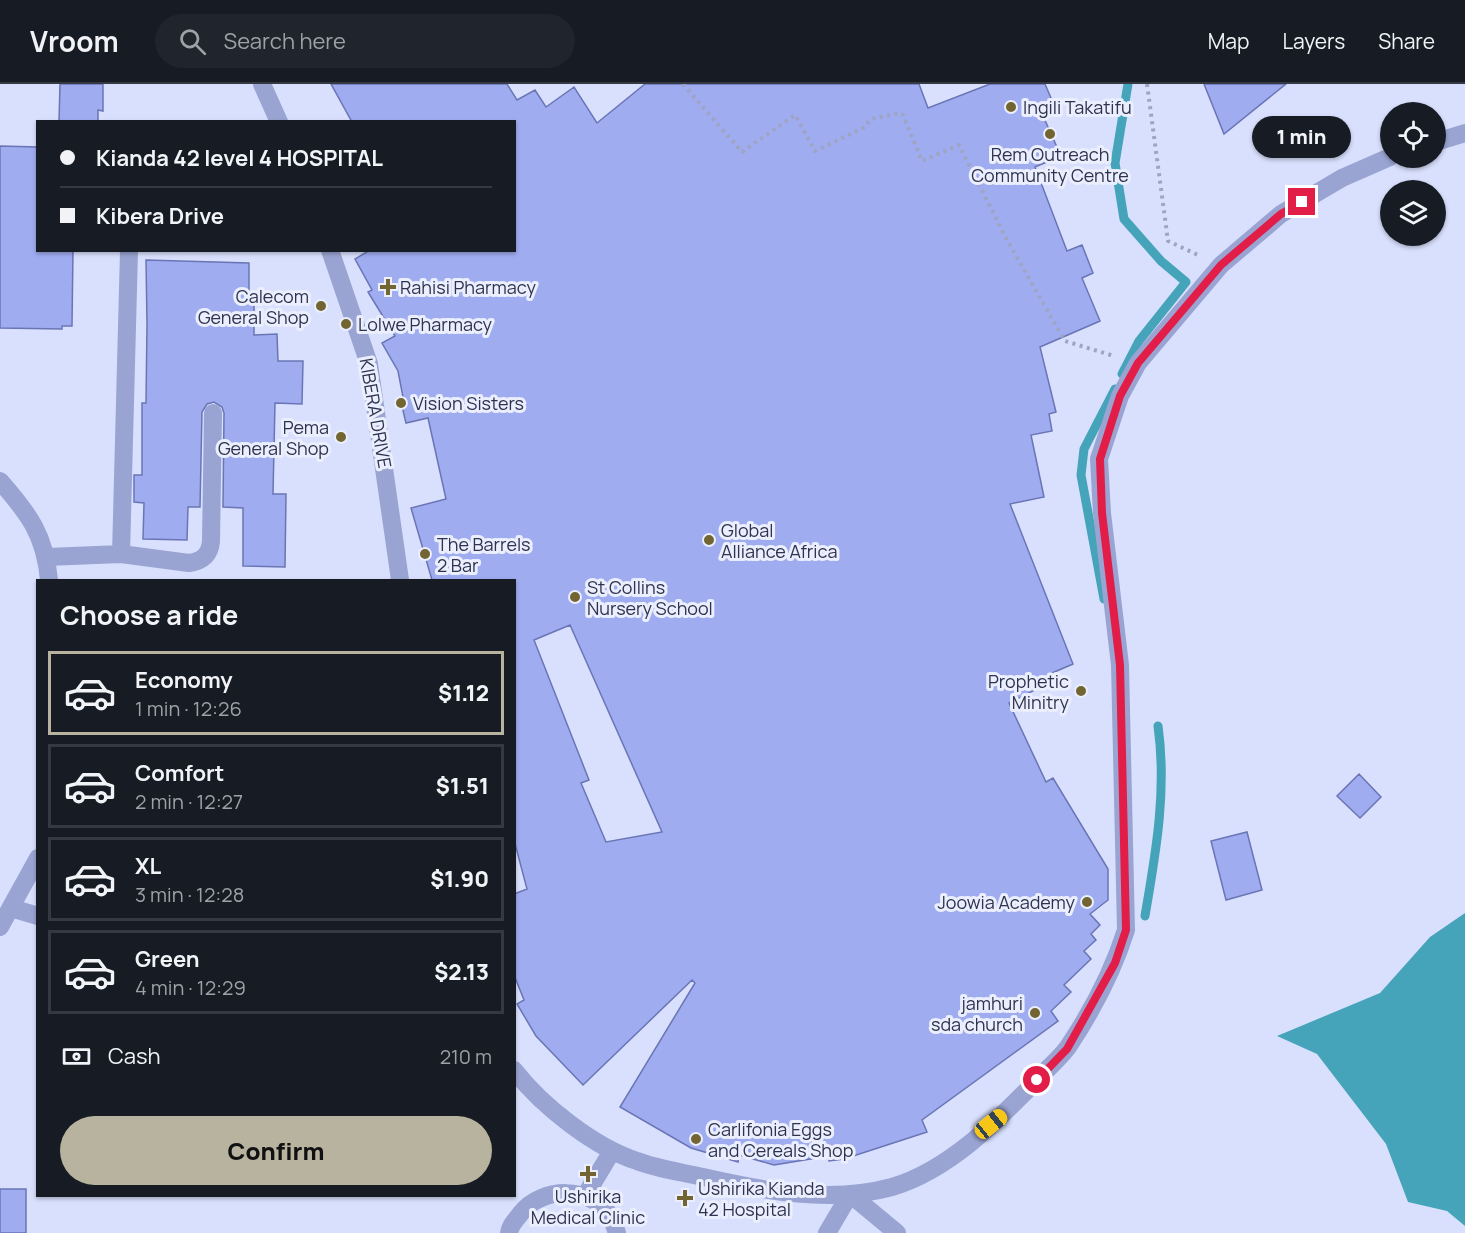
<!DOCTYPE html>
<html lang="en">
<head>
<meta charset="utf-8">
<style>
	:root { --surface:#171b24; --page:#20242c; --text:#f1f3f6; --muted:#9ea1a6; --line:#363941; --accent:#b8b39e }
	body { margin:0; font-family:Manrope,sans-serif; background:var(--page); color:var(--text); height:100vh; display:flex; flex-direction:column; font-size:22px; white-space:nowrap }
	* { box-sizing:border-box; margin:0 }
	p { font-size:20px; color:var(--muted) }
	.icon { flex:none; width:33px; height:33px; fill:none; stroke:currentColor; stroke-width:2; stroke-linecap:round; stroke-linejoin:round }
	.map { position:relative; flex:1; overflow:hidden }
	.sheet { position:absolute; left:36px; top:495px; width:480px; height:618px; display:flex; flex-direction:column; background:var(--surface); border-radius:0px; box-shadow:0 2px 4px #0004 }
	.sheet>* { flex:none }
	.banner { position:absolute; left:36px; top:36px; width:480px; height:132px; border-radius:0px; box-shadow:0 2px 4px #0004; display:grid; align-content:center; height:132px; padding:0 24px; background:var(--surface) }
	.tools { position:absolute; left:1380px; top:18px; display:grid; gap:12px }
	.tools a { display:grid; place-items:center; width:66px; height:66px; border-radius:50%; background:var(--surface); box-shadow:0 2px 4px #0004; font-size:30px }
	.end { position:absolute; width:27px; height:27px; margin:-14px; border:8px solid #e11d48; background:#fff; box-shadow:0 0 0 3px #fff }
	.from { border-radius:50% }
	.bubble { position:absolute; height:42px; border-radius:21px; background:var(--surface); box-shadow:0 2px 4px #0004; font-size:20px; font-weight:800; line-height:42px; text-align:center }
	.car { position:absolute; width:18px; height:36px; margin:-18px -9px; border-radius:8px; box-shadow:0 0 4px 2px #0007; background:linear-gradient(#f5c518 24%,#345 0 40%,#f5c518 0 76%,#345 0 86%,#f5c518 0) }
	.banner b { display:flex; align-items:center; gap:21px; height:57px; font-size:22px }
	.banner b+b { border-top:2px solid var(--line) }
	.banner i { width:15px; height:15px; background:var(--text) }
	ul { padding:0; list-style:none }
	li { display:flex; align-items:center; gap:18px; height:84px; margin:0 12px 9px; padding:0 12px; border:3px solid var(--line); border-radius:0px }
	li div { flex:1 }
	li b { display:block; font-size:22px }
	li em { font-style:normal; font-weight:800 }
	li.selected { border-color:var(--accent) }
	li>.icon { width:54px; height:54px; stroke-width:1.5 }
	h2 { padding:0 24px; font-size:27px; line-height:72px }
	.pay { display:flex; align-items:center; gap:15px; height:66px; padding:0 24px; font-size:22px }
	.pay p { margin-inline-start:auto }
	.primary-button { display:flex; gap:12px; margin-top:auto; padding:12px 24px }
	.primary-button a { flex:1; height:69px; border-radius:36px; background:var(--accent); color:#111; font-size:24px; font-weight:800; line-height:69px; text-align:center }
	header { display:flex; align-items:center; gap:36px; box-sizing:border-box; height:84px; padding:0 30px; background:var(--surface); border-bottom:2px solid var(--line) }
	header strong { font-size:28px }
	nav { display:flex; gap:33px; margin-inline-start:auto; font-size:21px }
	.search { width:420px; height:54px; background:var(--page); display:flex; align-items:center; gap:15px; box-sizing:border-box; padding:0 21px; border-radius:33px; color:var(--muted); font-size:22px }
	.map>svg:first-child { display:block }
</style>
</head>
<body>
<header>
<strong>Vroom</strong>
<div class="search"><svg class="icon" aria-label="search" viewBox="0 0 24 24"><circle cx="10" cy="10" r="6"/><path d="M15 15l6 6"/></svg>Search here</div>
<nav><a>Map</a><a>Layers</a><a>Share</a></nav>
</header>
<div class="map">
<svg width="1465" height="1149" viewBox="0 0 1465 1149">
	<rect width="100%" height="100%" fill="#d9e0fd"/>
	<path fill="#46a4ba" d="M 1465,829 L 1465,1142 L 1447,1127 L 1408,1118 L 1386,1060 L 1317,970 L 1277,952 L 1380,909 L 1430,853 Z"/>
	<g fill="none" stroke-linecap="round" stroke-linejoin="round">
		<path stroke="#46a4ba" stroke-width="9" d="M 1122,290 L 1139,257 L 1186,198 L 1161,177 L 1124,135 L 1115,79 L 1128,0
			M 1104,515 L 1081,391 L 1084,365 L 1115,305
			M 1145,832 C 1156,768 1167,706 1158,642"/>
	</g>
	<path fill="#9facf0" stroke="#6a75b5" stroke-width="1.5" fill-rule="evenodd" d="M 60,0 L 103,0 L 103,27 L 98,26 L 98,38 L 59,38 Z
		M 331,0 L 507,0 L 517,16 L 535,6 L 546,23 L 574,3 L 597,39 L 645,0 L 919,0 L 928,24 L 990,0 L 1045,0 L 1057,28 L 1044,34 L 1061,72 L 1035,83 L 1067,167 L 1082,161 L 1093,189 L 1082,194 L 1100,237 L 1040,263 L 1056,328 L 1049,330 L 1052,347 L 1031,351 L 1044,413 L 1010,420 L 1073,580 L 1052,589 L 1055,596 L 1009,619 L 1046,698 L 1053,694 L 1108,785 L 1108,816 L 1090,830 L 1100,841 L 1091,850 L 1096,856 L 1084,867 L 1091,875 L 1064,901 L 1071,908 L 1051,927 L 1058,937 L 922,1036 L 927,1048 L 844,1075 L 829,1077 L 829,1072 L 774,1081 L 739,1071 L 738,1078 L 691,1064 L 620,1023 L 695,899 L 692,896 L 583,1001 L 536,952 L 517,920 L 524,916 L 514,891 L 514,810 L 527,805 L 514,756 L 514,496 L 432,496 L 411,424 L 446,415 L 428,334 L 406,339 L 400,314 L 403,313 L 398,287 L 382,259 L 395,252 L 368,208 L 372,206 L 355,175 L 370,166 L 514,166 L 514,38 L 352,38 ZM 570,541 L 662,748 L 606,758 L 581,699 L 589,696 L 534,556 Z
		M 1204,0 L 1286,0 L 1224,50 Z
		M 0,62 L 38,63 L 38,166 L 73,166 L 72,242 L 62,242 L 62,245 L 0,244 Z
		M 146,176 L 249,179 L 249,209 L 254,210 L 254,251 L 277,250 L 278,277 L 303,277 L 302,320 L 275,319 L 273,410 L 286,410 L 285,483 L 243,482 L 243,424 L 223,423 L 224,329 L 222,323 L 214,318 L 207,320 L 202,328 L 200,423 L 188,423 L 187,456 L 143,455 L 144,419 L 134,418 L 134,391 L 142,391 L 142,319 L 146,319 L 147,240 Z
		M 1359,690 L 1381,713 L 1360,734 L 1337,712 Z
		M 1247,748 L 1262,806 L 1226,816 L 1211,757 Z
		M 0,1105 L 26,1105 L 26,1149 L 0,1149 Z"/>
	<g fill="none" stroke-linecap="round" stroke-linejoin="round">
		<path stroke="#9ea4c1" stroke-width="4" stroke-dasharray="3 4.5" stroke-linecap="butt" d="M 683,0 L 742,68 L 795,31 L 815,67 L 863,44 L 871,35 L 899,29 L 903,31 L 922,77 L 959,61 L 1008,158 L 1065,257 L 1114,272
			M 1147,0 L 1168,157 L 1198,171"/>
		<path stroke="#9aa4d2" stroke-width="18" d="M 262,0 L 279,38
			M 1436,58 L 1465,49
			M 330,166 L 369,280 L 400,496
			M 0,397 C 29,430 45,451 49,496
			M 121,470 L 189,479 C 202,477 210,471 211,457 L 213,329
			M 47,473 L 121,470 L 129,167
			M 11,824 L 38,832
			M 0,843 L 38,774
			M 514,986 C 542,1022 594,1063 637,1077 C 658,1085 681,1088 703,1093 C 765,1107 830,1120 892,1103 C 950,1086 999,1035 1040,993 C 1049,983 1060,974 1068,963 C 1092,927 1113,887 1126,846 L 1120,581 L 1102,429 L 1099,375 L 1120,312 L 1138,279 L 1221,181 L 1281,130 L 1342,94 L 1390,73
			M 585,1112 L 612,1067
			M 509,1149 C 510,1141 516,1136 521,1129 C 541,1103 591,1101 610,1132 C 613,1137 615,1143 617,1149
			M 827,1149 L 850,1110 L 897,1149"/>
	</g>
	<g fill="none" stroke-linecap="round" stroke-linejoin="round">
		<path stroke="#e11d48" stroke-width="8" d="M 1037,996 L 1067,965 L 1115,879 L 1126,846 L 1120,581 L 1102,429 L 1100,375 L 1120,312 L 1138,279 L 1221,181 L 1281,130 L 1302,118"/>
	</g>
	<g fill="#726532" stroke="#eaeefd" stroke-width="2">
		<circle cx="1011" cy="23" r="6"/>
		<circle cx="1050" cy="50" r="6"/>
		<path d="M385 194h6v6h6v6h-6v6h-6v-6h-6v-6h6z"/>
		<circle cx="321" cy="222" r="6"/>
		<circle cx="346" cy="240" r="6"/>
		<circle cx="401" cy="319" r="6"/>
		<circle cx="341" cy="353" r="6"/>
		<circle cx="709" cy="456" r="6"/>
		<circle cx="425" cy="470" r="6"/>
		<circle cx="575" cy="513" r="6"/>
		<circle cx="1081" cy="607" r="6"/>
		<circle cx="1087" cy="818" r="6"/>
		<circle cx="1035" cy="929" r="6"/>
		<circle cx="696" cy="1055" r="6"/>
		<path d="M585 1081h6v6h6v6h-6v6h-6v-6h-6v-6h6z"/>
		<path d="M682 1105h6v6h6v6h-6v6h-6v-6h-6v-6h6z"/>
	</g>
	<g text-anchor="middle" dominant-baseline="central" stroke-width="6" stroke-linejoin="round" paint-order="stroke">
		<g font-size="18" fill="#2e334f" stroke="#eaeefd" text-anchor="start">
			<text x="1023" y="23">Ingili Takatifu</text>
			<text x="1050" y="70" text-anchor="middle">Rem Outreach<tspan x="1050" dy="21">Community Centre</tspan></text>
			<text x="400" y="203">Rahisi Pharmacy</text>
			<text x="309" y="212" text-anchor="end">Calecom<tspan x="309" dy="21">General Shop</tspan></text>
			<text x="358" y="240">Lolwe Pharmacy</text>
			<text x="413" y="319">Vision Sisters</text>
			<text x="329" y="343" text-anchor="end">Pema<tspan x="329" dy="21">General Shop</tspan></text>
			<text x="721" y="446">Global<tspan x="721" dy="21">Alliance Africa</tspan></text>
			<text x="437" y="460">The Barrels<tspan x="437" dy="21">2 Bar</tspan></text>
			<text x="587" y="503">St Collins<tspan x="587" dy="21">Nursery School</tspan></text>
			<text x="1069" y="597" text-anchor="end">Prophetic<tspan x="1069" dy="21">Minitry</tspan></text>
			<text x="1075" y="818" text-anchor="end">Joowia Academy</text>
			<text x="1023" y="919" text-anchor="end">jamhuri<tspan x="1023" dy="21">sda church</tspan></text>
			<text x="708" y="1045">Carlifonia Eggs<tspan x="708" dy="21">and Cereals Shop</tspan></text>
			<text x="698" y="1104">Ushirika Kianda<tspan x="698" dy="21">42 Hospital</tspan></text>
			<text x="588" y="1112" text-anchor="middle">Ushirika<tspan x="588" dy="21">Medical Clinic</tspan></text>
		</g>
		<g font-size="18" fill="#2e334f" stroke="#eaeefd">
			<text transform="translate(376 329) rotate(80)">KIBERA DRIVE</text>
		</g>
	</g>
</svg>
<div class="tools">
<a><svg class="icon" aria-label="locate" viewBox="0 0 24 24"><circle cx="12" cy="12" r="6"/><path d="M12 2v4M12 18v4M2 12h4M18 12h4"/></svg></a>
<a><svg class="icon" aria-label="layers" viewBox="0 0 24 24"><path d="M12 4l9 5-9 5-9-5zM3 14l9 5 9-5"/></svg></a>
</div>
<i class="end from" style="left:1037px;top:996px"></i>
<i class="end" style="left:1302px;top:118px"></i>
<div class="bubble" style="left:1252px;top:32px;width:99px">1 min</div>
<i class="car" style="left:991px;top:1040px;rotate:51deg"></i>
<div class="banner">
<b><i class="from"></i>Kianda 42 level 4 HOSPITAL</b>
<b><i></i>Kibera Drive</b>
</div>
<section class="sheet">
<h2>Choose a ride</h2>
<ul>
<li class="selected"><svg class="icon" aria-label="car" viewBox="0 0 24 24"><path d="M5 17H2v-5l4-1 3-4h7l3 4 3 1v5h-3M9 17h6M6 11h13"/><circle cx="7" cy="17" r="2"/><circle cx="17" cy="17" r="2"/></svg><div><b>Economy</b><p>1 min · 12:26</p></div><em>$1.12</em></li>
<li><svg class="icon" aria-label="car" viewBox="0 0 24 24"><path d="M5 17H2v-5l4-1 3-4h7l3 4 3 1v5h-3M9 17h6M6 11h13"/><circle cx="7" cy="17" r="2"/><circle cx="17" cy="17" r="2"/></svg><div><b>Comfort</b><p>2 min · 12:27</p></div><em>$1.51</em></li>
<li><svg class="icon" aria-label="car" viewBox="0 0 24 24"><path d="M5 17H2v-5l4-1 3-4h7l3 4 3 1v5h-3M9 17h6M6 11h13"/><circle cx="7" cy="17" r="2"/><circle cx="17" cy="17" r="2"/></svg><div><b>XL</b><p>3 min · 12:28</p></div><em>$1.90</em></li>
<li><svg class="icon" aria-label="car" viewBox="0 0 24 24"><path d="M5 17H2v-5l4-1 3-4h7l3 4 3 1v5h-3M9 17h6M6 11h13"/><circle cx="7" cy="17" r="2"/><circle cx="17" cy="17" r="2"/></svg><div><b>Green</b><p>4 min · 12:29</p></div><em>$2.13</em></li>
</ul>
<div class="pay"><svg class="icon" aria-label="cash" viewBox="0 0 24 24"><path d="M3 7h18v10H3z"/><circle cx="12" cy="12" r="2"/></svg>Cash<p>210 m</p></div>
<div class="primary-button"><a>Confirm</a></div>
</section>
</div>
</body>
</html>
